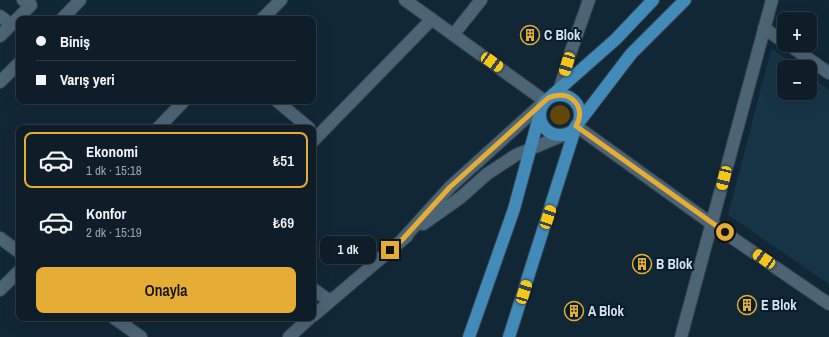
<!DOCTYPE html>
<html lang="tr">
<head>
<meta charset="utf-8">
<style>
	:root { --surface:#0e1d28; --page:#172630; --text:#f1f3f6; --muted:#9ba2a8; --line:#2e3b45; --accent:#e5ad35 }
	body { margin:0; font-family:"Archivo Narrow",sans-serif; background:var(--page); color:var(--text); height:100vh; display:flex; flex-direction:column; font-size:15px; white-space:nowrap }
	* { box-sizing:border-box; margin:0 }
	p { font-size:13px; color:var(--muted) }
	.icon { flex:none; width:22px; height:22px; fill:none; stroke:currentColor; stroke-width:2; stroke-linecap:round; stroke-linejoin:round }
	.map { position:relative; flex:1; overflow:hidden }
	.sheet { position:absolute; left:16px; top:125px; width:300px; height:196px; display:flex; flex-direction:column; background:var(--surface); border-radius:8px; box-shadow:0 4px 16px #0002,0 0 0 1px var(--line) }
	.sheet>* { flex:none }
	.banner { position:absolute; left:16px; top:16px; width:300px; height:88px; border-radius:8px; box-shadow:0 4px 16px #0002,0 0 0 1px var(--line); display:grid; align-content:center; height:88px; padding:0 20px; background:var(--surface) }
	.tools { position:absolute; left:777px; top:12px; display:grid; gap:8px }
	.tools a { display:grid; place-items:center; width:40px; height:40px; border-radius:8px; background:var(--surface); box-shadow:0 4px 16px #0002,0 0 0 1px var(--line); font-size:20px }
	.end { position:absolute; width:18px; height:18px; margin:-9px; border:5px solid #e5ad35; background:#111; box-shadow:0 0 0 2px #111 }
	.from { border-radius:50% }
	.bubble { position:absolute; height:28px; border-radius:8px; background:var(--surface); box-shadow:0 4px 16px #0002,0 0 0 1px var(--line); font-size:13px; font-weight:600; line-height:28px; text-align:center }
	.car { position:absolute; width:12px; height:24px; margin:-12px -6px; border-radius:5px; box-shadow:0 0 3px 1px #0007; background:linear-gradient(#f5c518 24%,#345 0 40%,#f5c518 0 76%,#345 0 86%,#f5c518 0) }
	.banner b { display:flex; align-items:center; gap:14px; height:38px; font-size:15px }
	.banner b+b { border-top:1px solid var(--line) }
	.banner i { width:10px; height:10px; background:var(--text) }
	ul { padding:7px 0 0; list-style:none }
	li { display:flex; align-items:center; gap:12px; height:56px; margin:0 8px 6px; padding:0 12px; border:2px solid transparent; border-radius:8px }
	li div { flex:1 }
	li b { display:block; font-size:15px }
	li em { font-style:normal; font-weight:600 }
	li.on { border-color:var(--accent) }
	li>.icon { width:36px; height:36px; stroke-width:1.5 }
	.action { display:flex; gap:8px; margin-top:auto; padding:8px 20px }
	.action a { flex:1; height:46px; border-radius:8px; background:var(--accent); color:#111; font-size:16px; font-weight:600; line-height:46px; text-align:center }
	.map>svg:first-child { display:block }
</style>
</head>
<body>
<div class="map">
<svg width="829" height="337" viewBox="0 0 829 337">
	<rect width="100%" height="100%" fill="#122736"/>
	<path fill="#173446" d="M 771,50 L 774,50 L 797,67 L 784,67 L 784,93 L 810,93 L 810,76 L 829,90 L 829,284 L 728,215 Z"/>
	<path fill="#634709" d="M550 115a10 10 0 1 1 20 0a10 10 0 1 1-20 0Z"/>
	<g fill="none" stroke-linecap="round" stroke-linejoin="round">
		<g stroke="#33424f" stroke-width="14">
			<path id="minor" d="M 0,16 L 12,25
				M 62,19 L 80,0
				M 262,19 L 281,0
				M 764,28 L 784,42
				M 453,35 L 481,0
				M 0,36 L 31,5 L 23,0
				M 789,45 L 829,73
				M 0,82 L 19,63
				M 560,88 L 571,51 L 589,0
				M 277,101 L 309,128
				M 576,126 L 712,224 L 829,304
				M 158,128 L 184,101
				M 313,141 L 432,19
				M 423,224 L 460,198 L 487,174 L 516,155 L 566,134
				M 0,238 L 19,252
				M 402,240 L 450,187 L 545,101 L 405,0
				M 313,289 L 330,301
				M 0,290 L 19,271
				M 313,316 L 407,236
				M 114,318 L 141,337
				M 289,337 L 310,318
				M 681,337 L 772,0"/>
		</g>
		<g stroke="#33424f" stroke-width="14">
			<path id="major" d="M540 115a20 20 0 1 1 40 0a20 20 0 1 1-40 0Z
				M 548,99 L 616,39 L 653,0
				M 469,337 L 514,209 L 540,113
				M 509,337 L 576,126 L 631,54 L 685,0"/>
		</g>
		<use href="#minor" stroke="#4d6475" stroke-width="12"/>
		<use href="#major" stroke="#428ab8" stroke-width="12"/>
	</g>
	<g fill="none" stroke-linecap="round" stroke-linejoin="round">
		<path stroke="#e5ad35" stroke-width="5" d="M 390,250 L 402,240 L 450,187 L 548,98 C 568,88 588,106 576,126 L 725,232"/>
	</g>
	<defs>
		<g id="building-ring" transform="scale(1)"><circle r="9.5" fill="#081d2b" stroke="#e5ad35" stroke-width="1.5"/><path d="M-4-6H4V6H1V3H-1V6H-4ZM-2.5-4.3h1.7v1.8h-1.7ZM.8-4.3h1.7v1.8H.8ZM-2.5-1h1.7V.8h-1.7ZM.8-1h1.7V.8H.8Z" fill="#e5ad35"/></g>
	</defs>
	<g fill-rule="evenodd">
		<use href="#building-ring" x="530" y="35"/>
		<use href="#building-ring" x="642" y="264"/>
		<use href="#building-ring" x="747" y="305"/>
		<use href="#building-ring" x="574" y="311"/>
	</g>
	<g text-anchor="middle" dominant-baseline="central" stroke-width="4" stroke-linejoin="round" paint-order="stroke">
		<g font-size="14" font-weight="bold" fill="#d6e3ed" stroke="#081d2b" text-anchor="start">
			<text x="544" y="35">C Blok</text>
			<text x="656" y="264">B Blok</text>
			<text x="761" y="305">E Blok</text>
			<text x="588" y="311">A Blok</text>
		</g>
	</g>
</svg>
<div class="tools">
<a>+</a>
<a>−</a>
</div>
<i class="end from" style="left:725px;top:232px"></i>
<i class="end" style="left:390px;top:250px"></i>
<div class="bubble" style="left:320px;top:236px;width:56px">1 dk</div>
<i class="car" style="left:492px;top:62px;rotate:125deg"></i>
<i class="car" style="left:567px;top:64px;rotate:196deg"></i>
<i class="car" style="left:724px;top:178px;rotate:194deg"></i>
<i class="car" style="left:548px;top:217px;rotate:18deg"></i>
<i class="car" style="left:764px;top:259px;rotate:304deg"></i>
<i class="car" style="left:524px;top:292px;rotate:17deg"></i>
<div class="banner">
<b><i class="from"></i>Biniş</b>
<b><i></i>Varış yeri</b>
</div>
<section class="sheet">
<ul>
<li class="on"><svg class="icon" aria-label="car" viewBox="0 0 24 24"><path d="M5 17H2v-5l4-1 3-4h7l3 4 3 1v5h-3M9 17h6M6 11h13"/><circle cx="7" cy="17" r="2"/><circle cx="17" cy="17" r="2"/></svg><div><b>Ekonomi</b><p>1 dk · 15:18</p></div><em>₺51</em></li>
<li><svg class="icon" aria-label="car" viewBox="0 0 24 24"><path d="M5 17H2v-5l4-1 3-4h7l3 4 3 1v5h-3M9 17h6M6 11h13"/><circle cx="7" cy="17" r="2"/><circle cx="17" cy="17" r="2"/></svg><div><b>Konfor</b><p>2 dk · 15:19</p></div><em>₺69</em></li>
</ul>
<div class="action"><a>Onayla</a></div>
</section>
</div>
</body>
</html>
